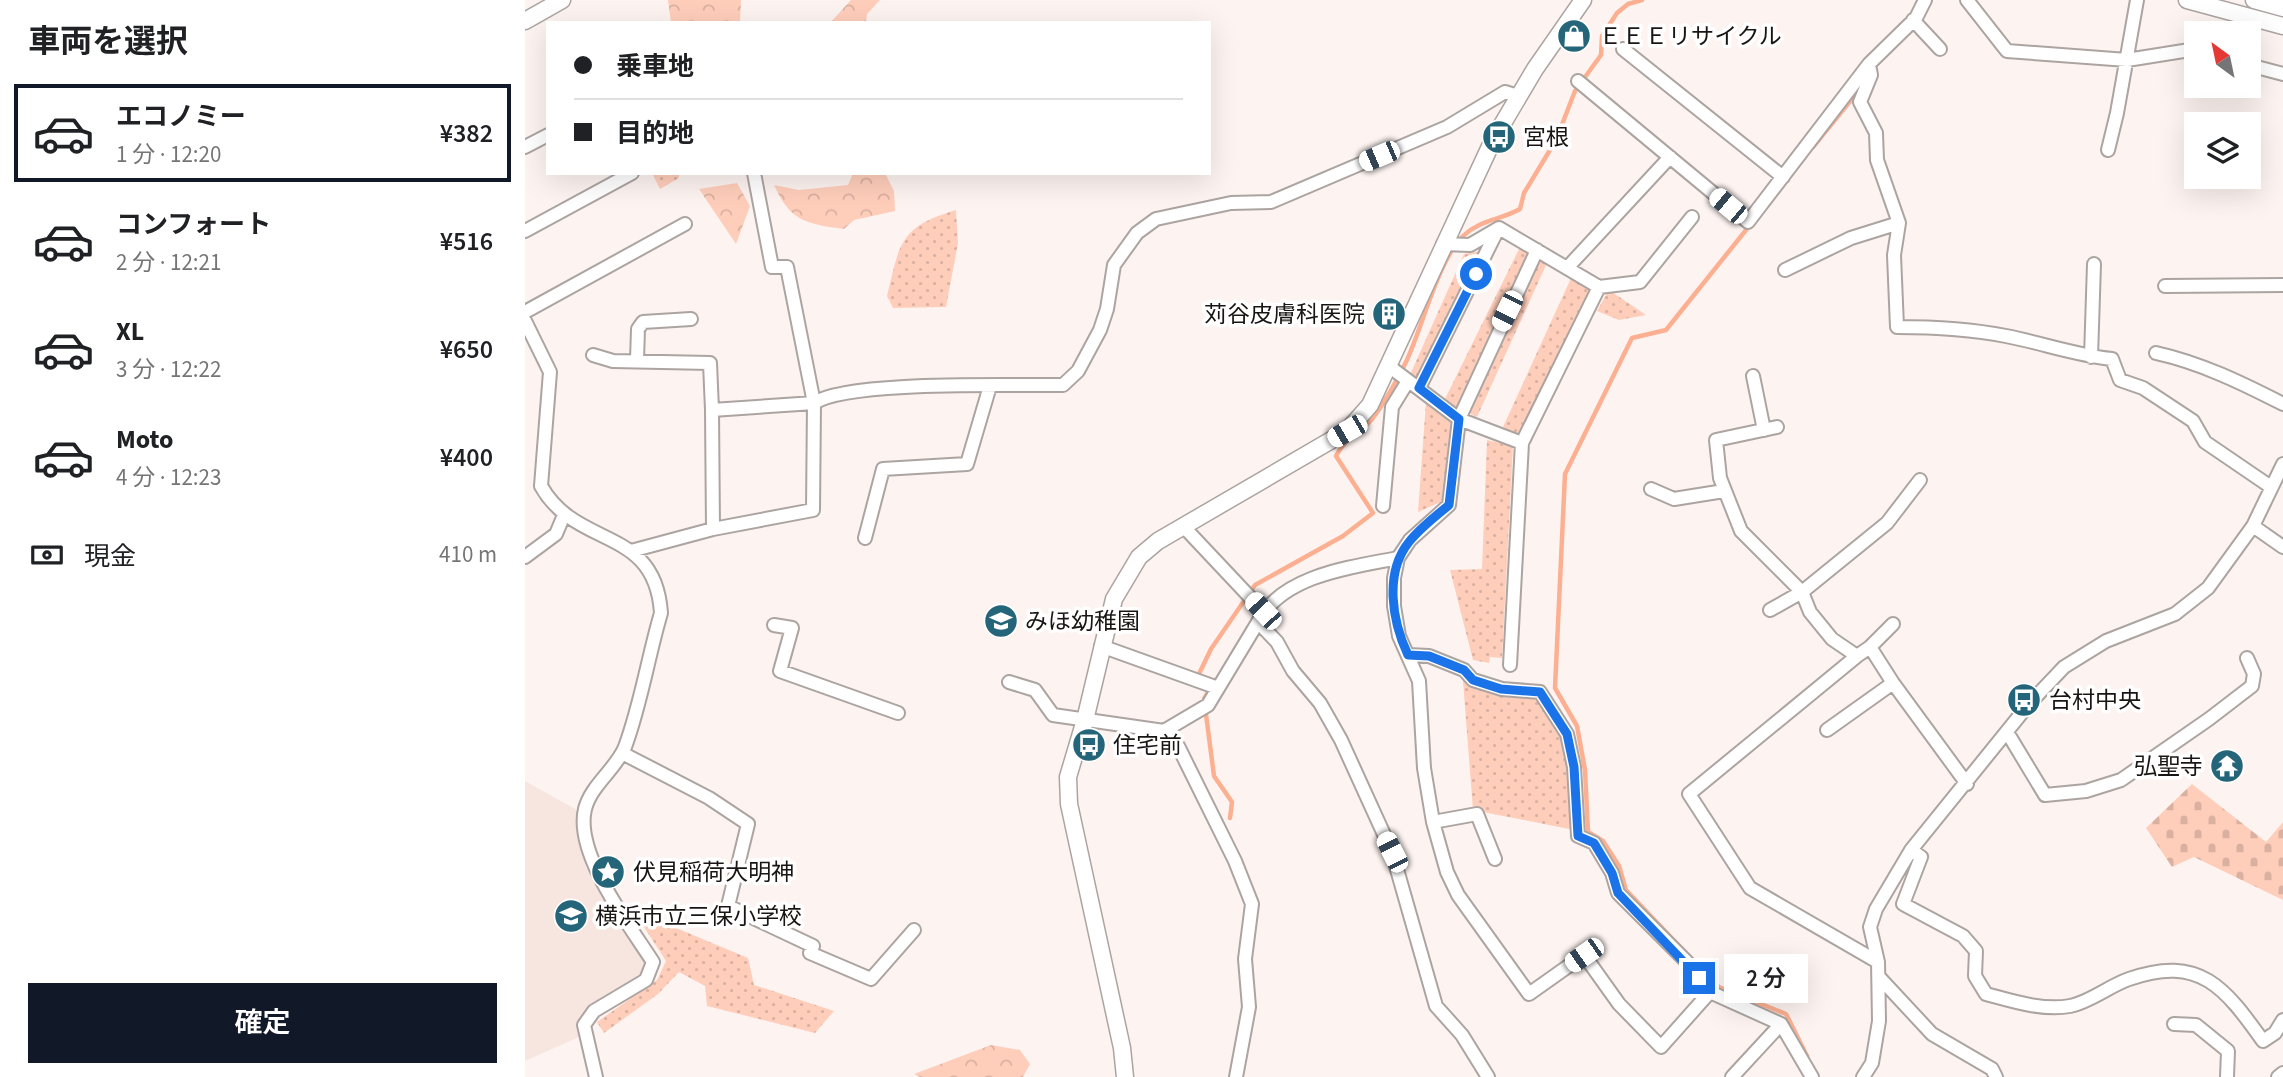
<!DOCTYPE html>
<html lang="ja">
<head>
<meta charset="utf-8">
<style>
	:root { --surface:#fff; --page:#f6f6f6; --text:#202124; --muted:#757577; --line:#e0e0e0; --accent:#111827 }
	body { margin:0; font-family:"Source Sans 3","Noto Sans JP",sans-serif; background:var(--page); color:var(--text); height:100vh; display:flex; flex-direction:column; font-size:26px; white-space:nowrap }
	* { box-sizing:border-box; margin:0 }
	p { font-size:23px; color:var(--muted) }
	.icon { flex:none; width:38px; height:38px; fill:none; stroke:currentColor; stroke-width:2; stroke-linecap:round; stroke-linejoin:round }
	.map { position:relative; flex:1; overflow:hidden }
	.side { display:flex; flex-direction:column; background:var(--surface); width:525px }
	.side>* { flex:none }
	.hud { position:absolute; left:21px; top:21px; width:665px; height:154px; border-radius:0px; box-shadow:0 7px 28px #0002; display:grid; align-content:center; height:154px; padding:0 28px; background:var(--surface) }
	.needle { width:46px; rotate:327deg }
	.fabs { position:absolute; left:1659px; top:21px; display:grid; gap:14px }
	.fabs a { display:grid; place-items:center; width:77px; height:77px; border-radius:0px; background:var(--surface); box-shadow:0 7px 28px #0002; font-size:35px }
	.end { position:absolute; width:32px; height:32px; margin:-16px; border:9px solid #1a73e8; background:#fff; box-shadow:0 0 0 4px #fff }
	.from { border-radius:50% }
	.bubble { position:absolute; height:49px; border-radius:0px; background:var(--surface); box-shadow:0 7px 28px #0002; font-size:23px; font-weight:600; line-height:49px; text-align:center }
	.car { position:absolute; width:21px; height:42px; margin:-21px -10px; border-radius:9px; box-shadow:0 0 5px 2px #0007; background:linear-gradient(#fff 24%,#345 0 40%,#fff 0 76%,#345 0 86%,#fff 0) }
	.hud b { display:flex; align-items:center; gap:24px; height:66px; font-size:26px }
	.hud b+b { border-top:2px solid var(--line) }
	.hud i { width:18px; height:18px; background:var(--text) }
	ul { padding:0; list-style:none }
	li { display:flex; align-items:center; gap:21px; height:98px; margin:0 14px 10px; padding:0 14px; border:4px solid transparent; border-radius:0px }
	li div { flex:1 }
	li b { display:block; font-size:26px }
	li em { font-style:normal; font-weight:600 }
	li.on { border-color:var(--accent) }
	li>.icon { width:63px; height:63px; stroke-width:1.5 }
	h2 { padding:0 28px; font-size:32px; line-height:84px }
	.pay { display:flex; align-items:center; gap:18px; height:77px; padding:0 28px; font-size:26px }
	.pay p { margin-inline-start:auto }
	.button { display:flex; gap:14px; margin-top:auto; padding:14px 28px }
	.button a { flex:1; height:80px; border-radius:0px; background:var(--accent); color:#fff; font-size:28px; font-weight:600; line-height:80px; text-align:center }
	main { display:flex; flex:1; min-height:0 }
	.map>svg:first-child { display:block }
</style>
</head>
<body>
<main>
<section class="side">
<h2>車両を選択</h2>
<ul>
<li class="on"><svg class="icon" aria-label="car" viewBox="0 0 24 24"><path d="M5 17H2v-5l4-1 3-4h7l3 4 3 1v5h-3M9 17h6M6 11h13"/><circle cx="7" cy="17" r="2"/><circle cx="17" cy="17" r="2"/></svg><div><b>エコノミー</b><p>1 分 · 12:20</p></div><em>¥382</em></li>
<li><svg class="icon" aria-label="car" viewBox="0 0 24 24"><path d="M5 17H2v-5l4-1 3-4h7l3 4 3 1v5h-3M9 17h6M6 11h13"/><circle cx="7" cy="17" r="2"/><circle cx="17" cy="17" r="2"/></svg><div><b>コンフォート</b><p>2 分 · 12:21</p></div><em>¥516</em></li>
<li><svg class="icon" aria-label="car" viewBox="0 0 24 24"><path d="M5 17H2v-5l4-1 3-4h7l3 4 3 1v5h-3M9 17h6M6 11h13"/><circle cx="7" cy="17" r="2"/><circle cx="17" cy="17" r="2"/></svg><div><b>XL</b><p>3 分 · 12:22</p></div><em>¥650</em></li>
<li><svg class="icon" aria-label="car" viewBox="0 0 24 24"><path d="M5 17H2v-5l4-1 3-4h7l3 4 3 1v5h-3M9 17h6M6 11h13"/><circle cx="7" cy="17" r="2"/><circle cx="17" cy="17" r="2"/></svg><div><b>Moto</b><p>4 分 · 12:23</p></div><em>¥400</em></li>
</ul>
<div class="pay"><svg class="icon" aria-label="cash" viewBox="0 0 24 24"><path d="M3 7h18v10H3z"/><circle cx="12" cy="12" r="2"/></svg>現金<p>410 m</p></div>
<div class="button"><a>確定</a></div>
</section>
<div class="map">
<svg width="1758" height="1077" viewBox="0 0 1758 1077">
	<defs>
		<pattern id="grass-dots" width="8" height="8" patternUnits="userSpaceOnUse" patternTransform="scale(1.75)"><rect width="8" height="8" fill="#ffcebb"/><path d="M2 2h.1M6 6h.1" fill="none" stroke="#dab0a0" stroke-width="1.8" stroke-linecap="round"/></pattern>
		<pattern id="forest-crowns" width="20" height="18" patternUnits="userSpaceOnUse" patternTransform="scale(1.75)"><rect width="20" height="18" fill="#ffcebb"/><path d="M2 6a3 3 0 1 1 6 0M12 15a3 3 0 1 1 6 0" fill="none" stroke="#dab0a0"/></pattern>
		<pattern id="cemetery-stones" width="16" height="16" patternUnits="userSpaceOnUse" patternTransform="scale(1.75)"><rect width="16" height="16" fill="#ffcebb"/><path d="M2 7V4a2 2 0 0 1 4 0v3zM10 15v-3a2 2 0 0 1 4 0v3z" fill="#dab0a0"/></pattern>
	</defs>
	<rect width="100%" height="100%" fill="#fdf4f1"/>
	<path fill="#f6e6df" d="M 0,781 L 52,810 L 52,833 L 61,867 L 125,964 L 124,969 L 63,1008 L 56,1019 L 54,1037 L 0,1061 Z"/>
	<path fill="url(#grass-dots)" d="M 127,173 L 154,173 L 154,178 L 135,189 Z
		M 431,210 L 433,243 L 421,307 L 368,308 L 362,296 C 375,243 374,227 431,210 Z
		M 995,247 L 1022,263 L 952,417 L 919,401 Z
		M 956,251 L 893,381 L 884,377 L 939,254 Z
		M 1047,276 L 1078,294 L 1006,443 L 978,427 Z
		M 1074,287 L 1087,292 L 1121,315 L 1094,320 L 1072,311 L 1082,293 Z
		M 901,402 L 927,421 L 918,501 L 893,512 Z
		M 962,440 L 988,446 L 977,658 L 965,657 L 964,663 L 948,660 L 925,570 L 957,569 Z
		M 938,681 L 970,693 L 1013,698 L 1038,737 L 1049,830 L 948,810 Z
		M 108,910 L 223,958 L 229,985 L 309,1011 L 290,1033 L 182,1006 L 180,986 L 154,972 L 133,994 L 79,1033 L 72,1022 L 132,980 L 141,961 Z"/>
	<path fill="url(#forest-crowns)" d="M 143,0 L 216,0 L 215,23 L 146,23 Z
		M 326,0 L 355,0 L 342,14 L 341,23 L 305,23 Z
		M 328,173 L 360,173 L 369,191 L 370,211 L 329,220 L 319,229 C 281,224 265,221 249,185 L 274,190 L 323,185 Z
		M 212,183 L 225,206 L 211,244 L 174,189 Z
		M 466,1045 L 495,1050 L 505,1064 L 498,1077 L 395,1077 L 389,1074 Z"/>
	<path fill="url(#cemetery-stones)" d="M 1667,784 L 1741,842 L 1758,822 L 1758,900 L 1669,857 L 1647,867 L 1621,828 Z"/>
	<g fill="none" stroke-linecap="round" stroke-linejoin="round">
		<path stroke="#fcb091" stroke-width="4.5" d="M 1288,147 L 1335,89
			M 676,677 L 673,676 L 686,649 L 730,585 L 818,536 L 848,513 L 811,456 C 819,439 836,432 848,418 C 860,402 872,380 881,362 C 897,329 913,260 938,236 C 956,219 976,220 995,209 L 999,193 L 1031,140 L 1050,91 L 1076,55 L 1077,36 L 1092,13 L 1103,4 L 1117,0
			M 686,687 L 679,699 L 689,776 L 707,802 L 705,818
			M 1159,951 L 1101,890 L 1094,866 L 1078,841 L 1063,832 L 1060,770 L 1052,726 L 1030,688 L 1040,474 L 1107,338 L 1141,330 L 1225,225
			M 1168,960 L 1194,987 L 1261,1014 L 1282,1056"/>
		<g stroke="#aca4a1" stroke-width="16">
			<path id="minor" d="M 1442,0 L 1482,51 L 1602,60 L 1671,49
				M 1388,20 L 1415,49
				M 1098,49 L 1258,177
				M 1344,64 L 1346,75 L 1335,102 L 1351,133 L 1352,160 L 1374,223 L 1369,255 L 1372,327 C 1409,327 1445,329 1481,336 C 1517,343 1550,355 1587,359 L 1595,380 L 1618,388 L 1668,421 L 1680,442 L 1746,487
				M 1724,65 L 1758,74
				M 1053,81 L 1223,222 L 1344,64 L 1391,18 L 1400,0
				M 0,147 L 23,135
				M 1583,150 L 1592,113 L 1612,0
				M 0,231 L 107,173
				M 918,244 L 945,245 L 974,228 L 1074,287 L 1115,282 L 1167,217
				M 1012,250 L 934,419 L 924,505 L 885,540 L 873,558 L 869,578 L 869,606 L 874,636 L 894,681 L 899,768 L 908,822 L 922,872 L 933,895 L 1004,994 L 1059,955 L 1094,1004 L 1136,1047 L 1185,992
				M 1042,268 L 1145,157
				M 1260,270 L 1326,238 L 1374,223
				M 1640,286 L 1758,285
				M 0,312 L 160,224
				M 0,321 L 25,372 L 16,486 C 52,550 130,525 136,613 C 123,657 116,704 100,747 C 91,769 66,785 60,809 C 49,854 105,926 128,962 L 121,980 L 69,1011 L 59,1025 L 71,1077
				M 1631,353 C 1676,363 1717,383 1758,404
				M 68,355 L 88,361 L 185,363 L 187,410
				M 1566,357 L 1569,264
				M 112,360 L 113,329 L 118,322 L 166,319
				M 865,367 L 934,419 L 997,443 L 1074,287
				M 1228,376 L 1239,430
				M 894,388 L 973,229
				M 1252,427 L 1191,440 L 1195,478 L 1216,531 L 1277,592 L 1285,612 L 1307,639 L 1332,656 L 1345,647 L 1368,683 L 1442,784
				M 1126,489 L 1149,499 L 1199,491
				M 858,506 L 867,407 L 883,381
				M 658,526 L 738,611
				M 1728,526 L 1758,547
				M 188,529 L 187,410 L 289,403 C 323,380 489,386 538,385 L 553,371 L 575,330 L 582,309 L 589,265 L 612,233 L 631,219 L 706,203 L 746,202 L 922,127 L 980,92 L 993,96
				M 340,538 L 358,469 L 442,464 L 465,386
				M 106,551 L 188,529 L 288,510 L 289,403 L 262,267 L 247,267 L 229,173
				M 0,557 L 31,534 L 39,515
				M 873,558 C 827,567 757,575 733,622 L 752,642 L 768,671 L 795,703 L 816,740 L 867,852 L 911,1006 L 937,1035 L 963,1077
				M 1245,610 L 1277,592 L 1362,523 L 1395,480
				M 249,625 L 267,628 L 255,671 L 373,713
				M 576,646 L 693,688
				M 1345,647 L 1368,624
				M 883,655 L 904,656 L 939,670 L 948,680 L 977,689 L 1015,692 L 1042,734 L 1049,767 L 1053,836 L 1069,843 L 1087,873 L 1093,893 L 1163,963 L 1185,992 L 1256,1024 L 1287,1077
				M 1332,656 L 1164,794 L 1225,888 L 1353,962
				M 985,665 L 997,443
				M 484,682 L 510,690 L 528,715 L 639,731 L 653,746 L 710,861 L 727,904 L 720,959 L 724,1007 L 711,1077
				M 1302,730 L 1368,683
				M 639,731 L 683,705 L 733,622
				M 1482,732 L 1520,795 L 1561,791 L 1596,780 L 1684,719 L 1727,686 L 1729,674 L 1722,658
				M 97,753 L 184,798 L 223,824 L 203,906 L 288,946 L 285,953 L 346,979 L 389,930
				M 908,822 L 952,814 L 970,859
				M 1386,850 L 1396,857 L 1378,904 L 1438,936 L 1451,951 L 1450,976 L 1461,994 C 1487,1001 1518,1011 1545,1006 C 1565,1002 1584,986 1604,979 C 1675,954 1700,988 1738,1041 L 1750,1033 L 1758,1020
				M 1354,977 L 1407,1034 L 1467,1069 L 1471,1077
				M 1649,1024 L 1671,1025 L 1703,1051 L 1702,1077
				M 1207,1077 L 1256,1024
				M 1338,1077 L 1347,1063 L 1354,1021 L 1353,962 L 1345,927 L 1351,909 L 1386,850 L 1504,704 L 1539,667 L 1581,641 L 1650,614 L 1683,588 L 1728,526 L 1758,464
				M 1753,1077 L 1758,1073"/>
		</g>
		<g stroke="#aca4a1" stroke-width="19">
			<path id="tertiary" d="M 1662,0 L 1758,26
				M 1729,0 L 1758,8
				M 0,21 L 37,0
				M 600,1077 L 597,1048 L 544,804 L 543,777 L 560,720 L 589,599 L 614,557 L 633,541 L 822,431 L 845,405 L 968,140 L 1010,69 L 1058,0"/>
		</g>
		<use href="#minor" stroke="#fff" stroke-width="12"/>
		<use href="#tertiary" stroke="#fff" stroke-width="16"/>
	</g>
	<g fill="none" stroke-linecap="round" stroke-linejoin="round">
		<path stroke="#1a73e8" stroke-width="9" d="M 951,274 L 894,388 L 934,419 L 924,505 C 911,516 895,528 884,542 C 859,573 867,621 883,655 L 904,656 L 939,670 L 948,680 L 976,689 L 1015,692 L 1042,734 L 1049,767 L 1053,836 L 1069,843 L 1087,873 L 1093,893 L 1174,978"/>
	</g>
	<defs>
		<g id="shop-disc" transform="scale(1.75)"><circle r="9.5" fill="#25657a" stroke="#fff"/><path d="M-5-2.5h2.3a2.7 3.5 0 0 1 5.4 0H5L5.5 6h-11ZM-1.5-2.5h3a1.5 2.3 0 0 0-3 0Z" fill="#fff"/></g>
		<g id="bus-disc" transform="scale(1.75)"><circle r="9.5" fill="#25657a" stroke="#fff"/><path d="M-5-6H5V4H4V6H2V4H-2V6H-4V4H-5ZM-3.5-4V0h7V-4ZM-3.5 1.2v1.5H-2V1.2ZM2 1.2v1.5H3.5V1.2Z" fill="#fff"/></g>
		<g id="building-disc" transform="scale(1.75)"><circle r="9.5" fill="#25657a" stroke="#fff"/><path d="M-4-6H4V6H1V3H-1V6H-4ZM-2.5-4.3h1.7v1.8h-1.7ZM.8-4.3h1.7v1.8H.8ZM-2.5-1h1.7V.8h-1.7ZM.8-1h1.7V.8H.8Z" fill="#fff"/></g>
		<g id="school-disc" transform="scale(1.75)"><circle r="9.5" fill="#25657a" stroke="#fff"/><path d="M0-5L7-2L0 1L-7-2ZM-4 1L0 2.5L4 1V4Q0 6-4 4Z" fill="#fff"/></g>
		<g id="temple-disc" transform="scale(1.75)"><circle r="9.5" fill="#25657a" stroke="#fff"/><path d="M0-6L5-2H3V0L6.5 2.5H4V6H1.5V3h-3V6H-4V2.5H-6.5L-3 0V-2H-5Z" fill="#fff"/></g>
		<g id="sight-disc" transform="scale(1.75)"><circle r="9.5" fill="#25657a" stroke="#fff"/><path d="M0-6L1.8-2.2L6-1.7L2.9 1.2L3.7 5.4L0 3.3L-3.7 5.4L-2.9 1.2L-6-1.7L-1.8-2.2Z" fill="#fff"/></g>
	</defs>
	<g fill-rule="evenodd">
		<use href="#shop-disc" x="1049" y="36"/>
		<use href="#bus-disc" x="974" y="137"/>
		<use href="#building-disc" x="864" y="314"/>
		<use href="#school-disc" x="476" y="621"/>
		<use href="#bus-disc" x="1499" y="700"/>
		<use href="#bus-disc" x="564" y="745"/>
		<use href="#temple-disc" x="1702" y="766"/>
		<use href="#sight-disc" x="83" y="872"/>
		<use href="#school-disc" x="46" y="916"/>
	</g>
	<g text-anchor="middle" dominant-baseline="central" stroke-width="7" stroke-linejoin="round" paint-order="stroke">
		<g font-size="23" fill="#181514" stroke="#fff" text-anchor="start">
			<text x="1074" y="36">ＥＥＥリサイクル</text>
			<text x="998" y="137">宮根</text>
			<text x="840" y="314" text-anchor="end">苅谷皮膚科医院</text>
			<text x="500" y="621">みほ幼稚園</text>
			<text x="1524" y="700">台村中央</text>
			<text x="588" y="745">住宅前</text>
			<text x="1678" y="766" text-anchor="end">弘聖寺</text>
			<text x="108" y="872">伏見稲荷大明神</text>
			<text x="70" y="916">横浜市立三保小学校</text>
		</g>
	</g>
</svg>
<div class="fabs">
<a><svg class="needle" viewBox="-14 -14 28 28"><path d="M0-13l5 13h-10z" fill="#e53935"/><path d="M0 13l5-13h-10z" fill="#757577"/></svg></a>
<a><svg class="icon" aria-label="layers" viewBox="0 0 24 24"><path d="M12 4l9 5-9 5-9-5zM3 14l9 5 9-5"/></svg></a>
</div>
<i class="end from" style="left:951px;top:274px"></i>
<i class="end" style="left:1174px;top:978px"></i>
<div class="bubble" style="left:1199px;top:954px;width:84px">2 分</div>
<i class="car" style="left:854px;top:156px;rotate:247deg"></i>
<i class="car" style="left:1203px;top:206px;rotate:310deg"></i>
<i class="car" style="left:982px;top:311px;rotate:206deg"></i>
<i class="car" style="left:822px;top:431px;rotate:240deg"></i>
<i class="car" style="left:738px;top:611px;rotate:317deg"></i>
<i class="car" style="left:867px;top:852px;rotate:333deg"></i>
<i class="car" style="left:1059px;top:955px;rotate:235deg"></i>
<div class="hud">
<b><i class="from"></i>乗車地</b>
<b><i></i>目的地</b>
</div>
</div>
</main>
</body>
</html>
